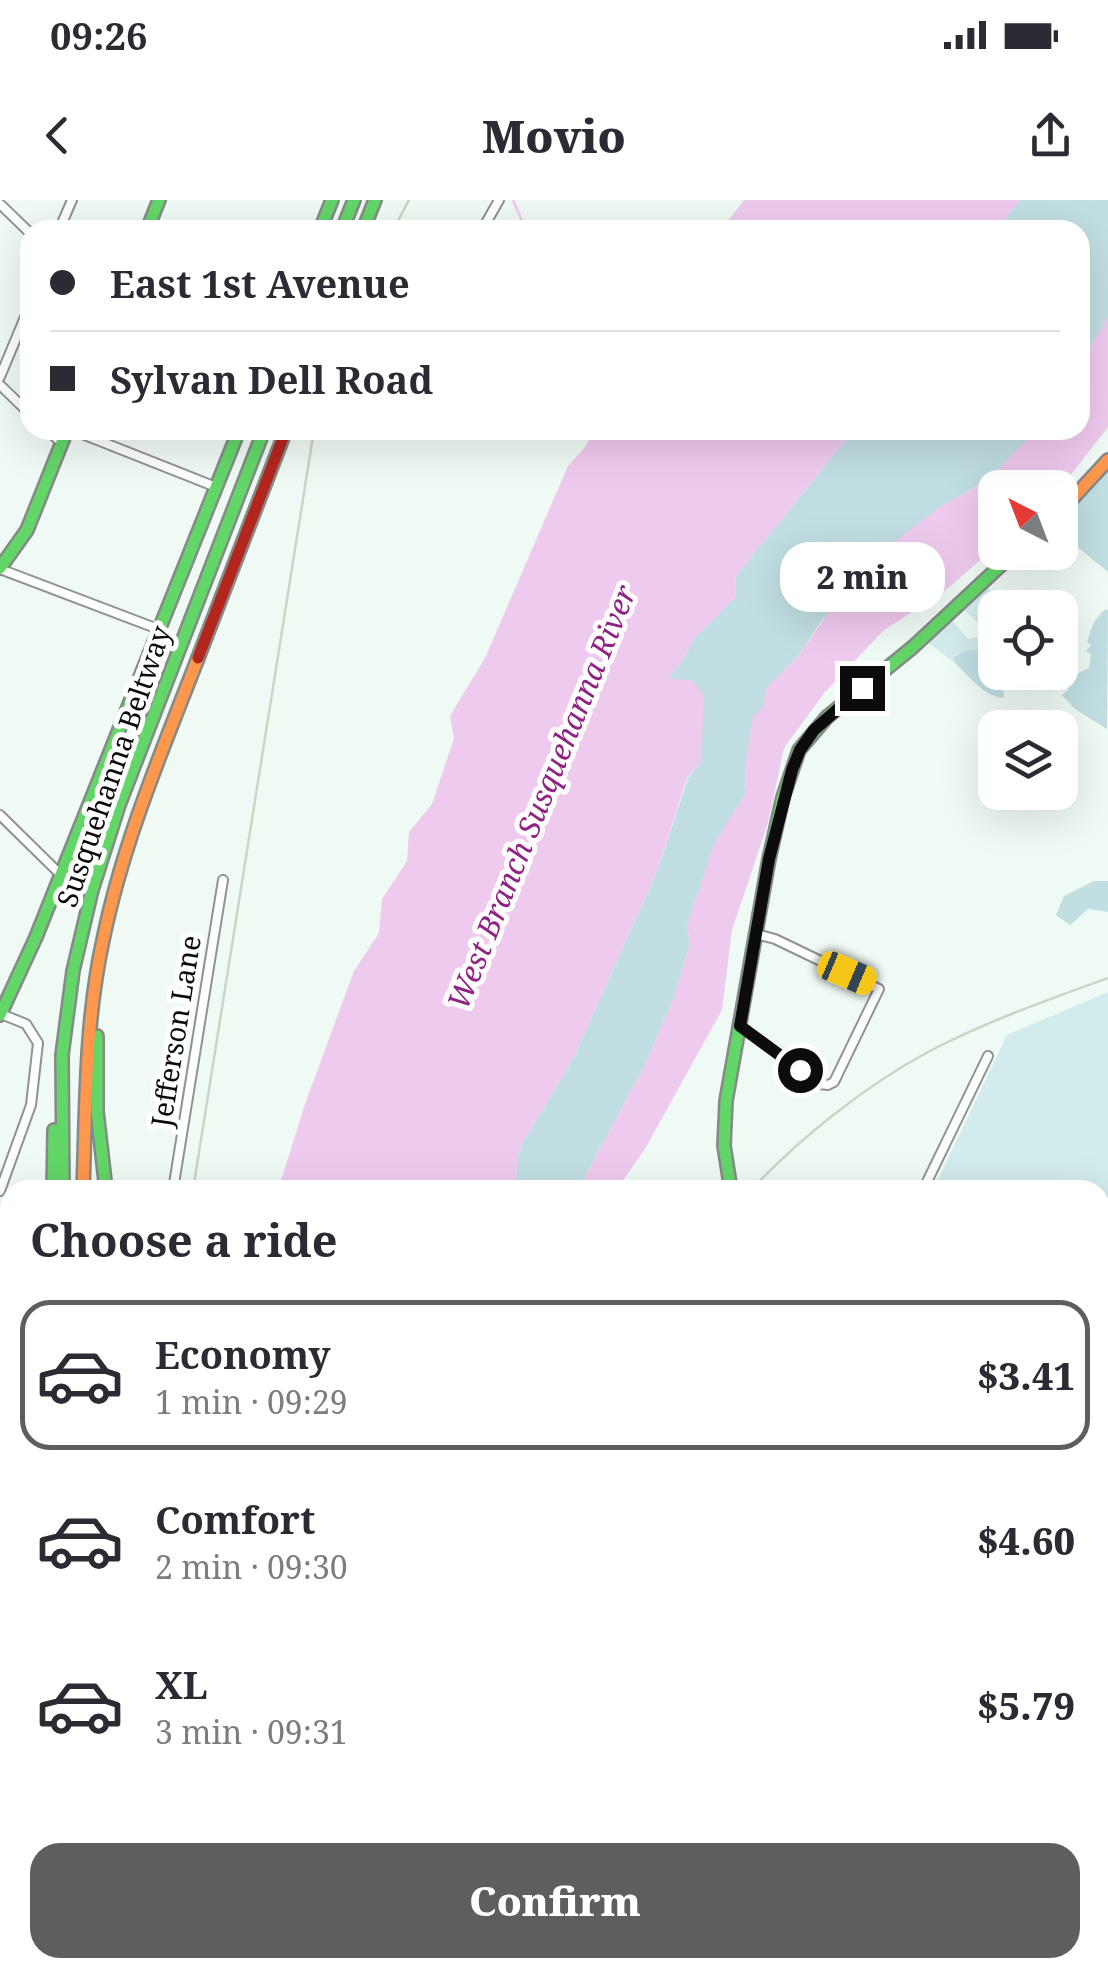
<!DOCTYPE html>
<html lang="en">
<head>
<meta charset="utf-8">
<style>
	:root { --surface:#fff; --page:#f2f2f3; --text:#2b2b33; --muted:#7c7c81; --line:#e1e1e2; --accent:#5c5f5e }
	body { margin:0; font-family:"Noto Serif",serif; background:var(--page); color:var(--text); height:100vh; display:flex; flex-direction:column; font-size:38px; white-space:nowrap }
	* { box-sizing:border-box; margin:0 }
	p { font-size:32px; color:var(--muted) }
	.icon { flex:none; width:55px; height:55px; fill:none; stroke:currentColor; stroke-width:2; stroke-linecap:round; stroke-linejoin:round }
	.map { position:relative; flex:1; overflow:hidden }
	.drawer { position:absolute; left:0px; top:980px; width:1110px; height:798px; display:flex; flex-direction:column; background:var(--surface); border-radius:30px 30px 0 0; box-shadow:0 10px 40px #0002 }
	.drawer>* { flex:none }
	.hud { position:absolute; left:20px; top:20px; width:1070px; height:220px; border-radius:30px; box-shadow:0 10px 40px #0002; display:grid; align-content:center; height:220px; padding:0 30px; background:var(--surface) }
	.needle { width:65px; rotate:318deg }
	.fabs { position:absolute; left:978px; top:270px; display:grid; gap:20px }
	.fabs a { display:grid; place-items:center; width:100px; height:100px; border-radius:20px; background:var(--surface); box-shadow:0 10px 40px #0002; font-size:50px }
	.end { position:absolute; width:45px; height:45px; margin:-22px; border:12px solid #0c0c0c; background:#fff; box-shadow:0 0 0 5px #fff }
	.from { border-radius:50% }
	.bubble { position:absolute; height:70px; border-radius:30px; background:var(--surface); box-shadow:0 10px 40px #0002; font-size:32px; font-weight:800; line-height:70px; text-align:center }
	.car { position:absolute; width:30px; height:60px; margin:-30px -15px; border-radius:12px; box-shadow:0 0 8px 2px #0007; background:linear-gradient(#f5c518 24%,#345 0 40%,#f5c518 0 76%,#345 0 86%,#f5c518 0) }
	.hud b { display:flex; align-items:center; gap:35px; height:95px; font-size:38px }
	.hud b+b { border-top:2px solid var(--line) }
	.hud i { width:25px; height:25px; background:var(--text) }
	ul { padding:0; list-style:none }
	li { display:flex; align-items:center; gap:30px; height:150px; margin:0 20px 15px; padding:0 10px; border:5px solid transparent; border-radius:30px }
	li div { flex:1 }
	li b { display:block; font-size:38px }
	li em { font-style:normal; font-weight:800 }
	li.current { border-color:var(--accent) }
	li>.icon { width:90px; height:90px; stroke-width:1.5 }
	h2 { padding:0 30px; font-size:45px; line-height:120px }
	.primary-button { display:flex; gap:20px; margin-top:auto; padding:20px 30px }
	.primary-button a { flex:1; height:115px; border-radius:30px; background:var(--accent); color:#fff; font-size:40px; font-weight:800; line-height:115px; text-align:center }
	.status { display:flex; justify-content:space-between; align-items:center; height:70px; padding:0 50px; background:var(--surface); direction:ltr }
	.status svg { height:28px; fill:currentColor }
	header { display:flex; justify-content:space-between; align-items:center; height:130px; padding:0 30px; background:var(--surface); font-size:45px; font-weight:800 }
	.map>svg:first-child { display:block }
</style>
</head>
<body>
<div class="status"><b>09:26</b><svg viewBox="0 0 49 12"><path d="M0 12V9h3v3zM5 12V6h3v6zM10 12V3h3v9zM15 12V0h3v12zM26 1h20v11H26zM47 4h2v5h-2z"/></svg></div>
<header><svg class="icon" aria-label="back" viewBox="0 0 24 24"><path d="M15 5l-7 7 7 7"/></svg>Movio<svg class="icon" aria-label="share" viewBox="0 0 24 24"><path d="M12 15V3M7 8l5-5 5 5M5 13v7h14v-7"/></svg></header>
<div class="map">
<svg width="1108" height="1776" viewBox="0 0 1108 1776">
	<rect width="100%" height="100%" fill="#f0faf5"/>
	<path fill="#d2ebec" d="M 1002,374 L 988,387 L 998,405 L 989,414 L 995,415 L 995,439 L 986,449 L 955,457 L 955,463 L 927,442 L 949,417 L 968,439 L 991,435 L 960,406 L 996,375 Z
		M 1108,792 L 1108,1175 L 1100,1170 L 1100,990 L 933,990 L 1007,835 Z"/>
	<path fill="#c1dee2" d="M 1020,0 L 1108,0 L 1108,117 L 1080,164 L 1080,30 L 996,30 Z
		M 854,230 L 1036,230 L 988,280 L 937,309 L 822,420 L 797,458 L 767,487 L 767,497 L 745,567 L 746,593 L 715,643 L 687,726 L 690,744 L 675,795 L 645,865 L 578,990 L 515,990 L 519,949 L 574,857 L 658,669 L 688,578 L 701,562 L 693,481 L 667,479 L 683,460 L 694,438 L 735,398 L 736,377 L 750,358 Z
		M 1108,265 L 1108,372 L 1060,333 L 1060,317 Z
		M 1106,409 L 1108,410 L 1107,529 L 1075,509 L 1062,495 L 1068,490 L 1070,477 L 1089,468 L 1091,454 L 1086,451 L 1091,445 L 1087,442 C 1091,431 1093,418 1106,409 Z
		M 995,439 L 995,472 L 1016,473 L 1014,481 L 1003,486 L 1004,498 C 984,497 969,476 955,463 L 954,457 L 969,450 L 986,449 Z
		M 1094,681 L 1108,681 L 1108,712 L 1088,709 L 1070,725 L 1056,715 L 1064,696 Z"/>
	<path fill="#efcaef" d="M 744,0 L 1020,0 L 996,30 L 721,30 Z
		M 1108,117 L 1108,227 L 1060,289 L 995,288 L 995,347 L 947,389 L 883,431 L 825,492 L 784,548 L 768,623 L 732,730 L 722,810 L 645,949 L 616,990 L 578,990 L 645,865 L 675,795 L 690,744 L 687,726 L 715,642 L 746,593 L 745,567 L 753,516 L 763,508 L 767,487 L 797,458 L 843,391 L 893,343 L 937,309 L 988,280 L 1036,230 L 1080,230 L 1080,164 Z
		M 594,230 L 854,230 L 750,358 L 736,377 L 735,398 L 694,438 L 683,460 L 668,478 L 693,481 L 704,495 L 701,562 L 687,578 L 658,669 L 574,857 L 519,949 L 515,990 L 278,990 L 305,904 L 354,771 L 379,733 L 382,699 L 407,661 L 409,632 L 432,604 L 454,538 L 450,516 L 485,458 L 568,266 L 585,247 Z
		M 103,1768 L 370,1768 L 368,1776 L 101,1776 Z"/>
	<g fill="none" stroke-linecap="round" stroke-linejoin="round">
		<path stroke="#efcaef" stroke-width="2.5" d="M 513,0 L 526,30
			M 374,1768 L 383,1776"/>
		<g stroke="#8f9391" stroke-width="12">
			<path id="street" d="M 0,4 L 30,33
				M 59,30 L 72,0
				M 482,30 L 499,0
				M 0,177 L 30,105
				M 0,185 L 30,214
				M 47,230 L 62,243
				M 72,230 L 216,287
				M 0,369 L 158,429
				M 0,615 L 61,675
				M 740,826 L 819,884 L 828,885 L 834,882 L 879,789 L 775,739 L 756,734
				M 173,990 L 223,680
				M 923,990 L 988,856
				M 0,991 L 31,905 L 38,843 L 26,824 L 1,814
				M 0,1016 L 10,1019
				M 1100,1316 L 1108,1320
				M 1100,1421 L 1108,1404
				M 0,1441 L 10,1446
				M 0,1564 L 10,1523
				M 1100,1570 L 1108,1573
				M 1100,1729 L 1108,1710
				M 925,1768 L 973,1776
				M 848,1776 L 849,1768
				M 1081,1776 L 1084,1768"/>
		</g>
		<g stroke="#858a88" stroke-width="16">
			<path id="fast" d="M 147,30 L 159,0
				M 320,30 L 332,0
				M 342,30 L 354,0
				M 363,30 L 375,0
				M 0,368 L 27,330 L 67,230
				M 0,815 L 36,737 L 239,230
				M 97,836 L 97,911 L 106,990
				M 53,990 L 54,930
				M 63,990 L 62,855 L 73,771 L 92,690 L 119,605 L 264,230
				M 731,990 L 724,946 L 726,901 L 769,659 L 783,597 L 799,550 L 827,517 L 913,447 L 1015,352
				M 0,1340 L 10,1350
				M 0,1644 L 10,1628
				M 0,1740 L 10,1702
				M 30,1776 L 39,1768
				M 603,1776 L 604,1768"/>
		</g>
		<g stroke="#858a88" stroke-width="16">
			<path id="slow" d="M 1060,312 L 1108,260
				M 83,990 C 86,906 85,822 103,740 C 123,642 162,551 198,458
				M 0,1322 L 10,1318"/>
		</g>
		<g stroke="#858a88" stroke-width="16">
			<path id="jam" d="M 198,458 L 286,230
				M 0,1592 L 10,1581"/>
		</g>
		<use href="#street" stroke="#fdfefe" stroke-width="8"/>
		<use href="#fast" stroke="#63d668" stroke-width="11"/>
		<use href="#slow" stroke="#ff974d" stroke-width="11"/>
		<use href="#jam" stroke="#b3261e" stroke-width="11"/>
		<path stroke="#cbd5c5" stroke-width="2.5" d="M 393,30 L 409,0
			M 193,990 L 314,230
			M 751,990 C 800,938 865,886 928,852 C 985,822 1047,800 1108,778
			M 52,1776 L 54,1768
			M 465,1776 L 467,1768"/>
		<g stroke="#7c807e" stroke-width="19" stroke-linecap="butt">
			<path id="slow-bridge" d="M 2,1737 L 2,1758 L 9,1776"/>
		</g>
		<g stroke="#7c807e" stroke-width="19" stroke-linecap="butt">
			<path id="jam-bridge" d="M 52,1768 L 57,1776"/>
		</g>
		<use href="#slow-bridge" stroke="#ff974d" stroke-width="14"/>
		<use href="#jam-bridge" stroke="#b3261e" stroke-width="14"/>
	</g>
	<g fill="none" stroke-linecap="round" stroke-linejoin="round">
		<path stroke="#0c0c0c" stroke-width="12" d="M 800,870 L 740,826 L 769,659 L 792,570 L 800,550 L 814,530 L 862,488"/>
	</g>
	<g text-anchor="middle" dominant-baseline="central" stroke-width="10" stroke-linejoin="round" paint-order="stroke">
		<g font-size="28" fill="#0c0c0c" stroke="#fff">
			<text transform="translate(113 566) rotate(-71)">Susquehanna Beltway</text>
			<text transform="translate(175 831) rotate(-81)">Jefferson Lane</text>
		</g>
		<g font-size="30" font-style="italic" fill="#902285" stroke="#fff">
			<text transform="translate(541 597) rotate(-68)">West Branch Susquehanna River</text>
		</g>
	</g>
</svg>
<div class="fabs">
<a><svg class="needle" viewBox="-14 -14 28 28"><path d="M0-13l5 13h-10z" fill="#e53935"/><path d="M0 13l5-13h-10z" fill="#7c7c81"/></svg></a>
<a><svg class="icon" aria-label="locate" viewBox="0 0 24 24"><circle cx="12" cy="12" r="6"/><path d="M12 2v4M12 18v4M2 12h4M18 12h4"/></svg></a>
<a><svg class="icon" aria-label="layers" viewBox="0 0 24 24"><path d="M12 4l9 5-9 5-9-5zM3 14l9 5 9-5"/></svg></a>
</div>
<i class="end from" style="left:800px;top:870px"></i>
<i class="end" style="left:862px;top:488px"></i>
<div class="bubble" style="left:780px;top:342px;width:165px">2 min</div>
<i class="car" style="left:847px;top:773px;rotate:113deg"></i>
<div class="hud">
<b><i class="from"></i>East 1st Avenue</b>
<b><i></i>Sylvan Dell Road</b>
</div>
<section class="drawer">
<h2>Choose a ride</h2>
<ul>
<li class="current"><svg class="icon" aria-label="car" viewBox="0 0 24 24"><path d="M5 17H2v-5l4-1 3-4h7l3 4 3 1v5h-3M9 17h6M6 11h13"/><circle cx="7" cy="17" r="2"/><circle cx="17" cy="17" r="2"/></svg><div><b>Economy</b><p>1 min · 09:29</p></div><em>$3.41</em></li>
<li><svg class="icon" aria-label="car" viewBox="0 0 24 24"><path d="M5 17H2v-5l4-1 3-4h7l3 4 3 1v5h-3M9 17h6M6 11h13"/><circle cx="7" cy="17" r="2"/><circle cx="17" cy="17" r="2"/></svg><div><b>Comfort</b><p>2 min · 09:30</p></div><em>$4.60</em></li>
<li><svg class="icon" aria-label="car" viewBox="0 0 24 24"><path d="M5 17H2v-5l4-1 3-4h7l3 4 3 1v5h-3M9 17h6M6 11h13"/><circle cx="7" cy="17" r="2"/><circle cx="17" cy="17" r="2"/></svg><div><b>XL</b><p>3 min · 09:31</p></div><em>$5.79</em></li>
</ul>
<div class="primary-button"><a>Confirm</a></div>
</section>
</div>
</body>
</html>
